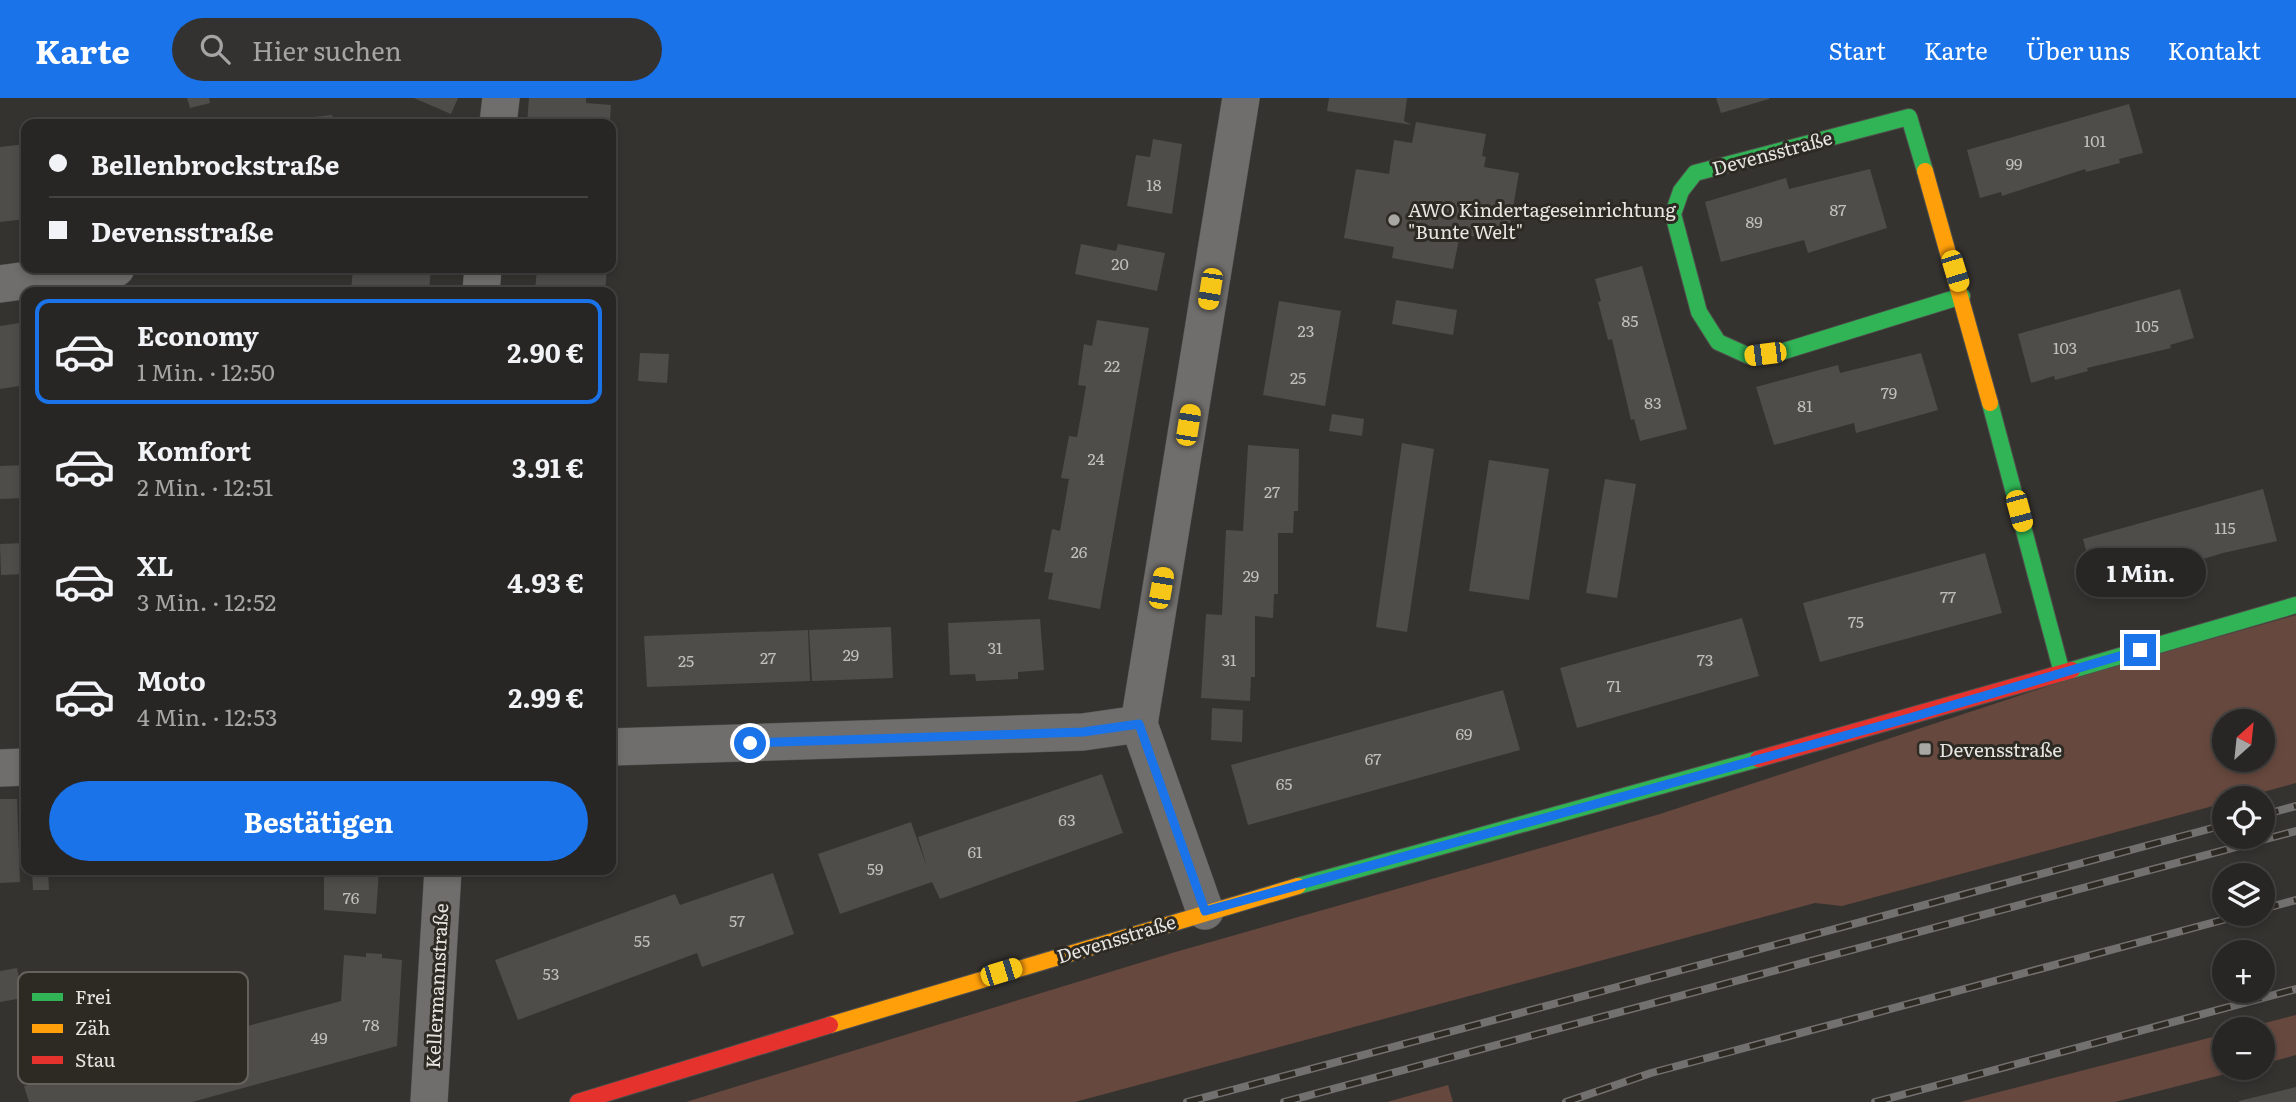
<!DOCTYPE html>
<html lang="de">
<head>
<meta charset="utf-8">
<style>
	:root { --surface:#282624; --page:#343231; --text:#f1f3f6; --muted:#a5a5a6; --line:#444341; --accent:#1a73e8 }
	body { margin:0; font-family:Literata,serif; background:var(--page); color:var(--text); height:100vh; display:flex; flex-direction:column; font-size:26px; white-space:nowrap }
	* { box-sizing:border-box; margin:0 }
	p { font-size:23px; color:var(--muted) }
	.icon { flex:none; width:38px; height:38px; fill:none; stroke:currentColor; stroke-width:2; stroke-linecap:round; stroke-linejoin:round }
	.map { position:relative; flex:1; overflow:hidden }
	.panel { position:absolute; left:21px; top:189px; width:595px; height:588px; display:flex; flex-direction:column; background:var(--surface); border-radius:14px; box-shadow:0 4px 10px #0003,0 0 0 2px var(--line) }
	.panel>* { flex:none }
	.banner { position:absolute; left:21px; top:21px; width:595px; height:154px; border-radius:14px; box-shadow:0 4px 10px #0003,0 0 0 2px var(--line); display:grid; align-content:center; height:154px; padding:0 28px; background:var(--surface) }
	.needle { width:46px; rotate:27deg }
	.controls { position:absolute; left:2212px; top:611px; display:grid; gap:14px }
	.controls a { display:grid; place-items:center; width:63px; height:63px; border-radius:50%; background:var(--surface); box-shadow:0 4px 10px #0003,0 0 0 2px var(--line); font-size:35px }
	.end { position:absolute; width:32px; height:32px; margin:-16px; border:9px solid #1a73e8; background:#fff; box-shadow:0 0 0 4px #fff }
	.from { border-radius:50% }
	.bubble { position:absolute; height:49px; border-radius:24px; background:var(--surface); box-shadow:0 4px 10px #0003,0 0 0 2px var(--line); font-size:23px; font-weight:700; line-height:49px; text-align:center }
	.car { position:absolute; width:21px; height:42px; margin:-21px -10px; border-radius:9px; box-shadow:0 0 5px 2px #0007; background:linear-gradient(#f5c518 24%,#345 0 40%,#f5c518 0 76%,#345 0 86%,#f5c518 0) }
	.banner b { display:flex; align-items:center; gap:24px; height:66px; font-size:26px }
	.banner b+b { border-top:2px solid var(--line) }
	.banner i { width:18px; height:18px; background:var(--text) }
	ul { padding:12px 0 0; list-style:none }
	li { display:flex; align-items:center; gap:21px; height:105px; margin:0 14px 10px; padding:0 14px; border:4px solid transparent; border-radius:14px }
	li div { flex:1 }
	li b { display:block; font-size:26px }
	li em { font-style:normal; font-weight:700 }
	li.current { border-color:var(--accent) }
	li>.icon { width:63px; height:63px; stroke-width:1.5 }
	.cta { display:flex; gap:14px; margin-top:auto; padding:14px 28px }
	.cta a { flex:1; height:80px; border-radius:42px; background:var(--accent); color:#fff; font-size:28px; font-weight:700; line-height:80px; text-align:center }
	header { display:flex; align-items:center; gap:42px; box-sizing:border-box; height:98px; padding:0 35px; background:var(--accent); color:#fff }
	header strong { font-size:33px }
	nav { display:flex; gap:38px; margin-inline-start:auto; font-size:24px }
	.search { width:490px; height:63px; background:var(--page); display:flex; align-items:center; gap:18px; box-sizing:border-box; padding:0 24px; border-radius:38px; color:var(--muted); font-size:26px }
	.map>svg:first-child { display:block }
</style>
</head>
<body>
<header>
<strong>Karte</strong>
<div class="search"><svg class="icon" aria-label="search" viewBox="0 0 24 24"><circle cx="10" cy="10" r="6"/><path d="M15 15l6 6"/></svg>Hier suchen</div>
<nav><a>Start</a><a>Karte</a><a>Über uns</a><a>Kontakt</a></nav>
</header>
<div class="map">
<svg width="2296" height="1004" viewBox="0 0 2296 1004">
	<rect width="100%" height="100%" fill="#353330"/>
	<path fill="#66483e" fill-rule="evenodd" d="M 2296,517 L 2296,685 L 2241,700 L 2224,700 L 2224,705 L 1842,808 L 1815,805 L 1075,1004 L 686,1004 L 1172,855 L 1660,716 L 2073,580 ZM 2224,623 L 2263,623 L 2263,662 L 2224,662 Z
		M 2296,917 L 2296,957 L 2263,966 L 2263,931 L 2242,931 Z
		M 2224,936 L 2224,970 L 2249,970 L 2115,1004 L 1960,1004 Z
		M 1448,987 L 1453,1004 L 1387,1004 Z"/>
	<path fill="#4e4d4a" d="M 187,0 L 209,0 L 210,5 L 190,10 Z
		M 414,0 L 458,0 L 451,16 Z
		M 529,0 L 586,0 L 586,5 L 611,7 L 610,22 L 578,20 L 578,26 L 527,26 Z
		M 1329,0 L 1407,0 L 1404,23 L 1412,27 L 1327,13 Z
		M 1716,0 L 1769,0 L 1769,1 L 1721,15 Z
		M 2129,6 L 2143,55 L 2119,61 L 2120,65 L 2086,74 L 2085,71 L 2002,98 L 2001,94 L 1980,100 L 1967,52 Z
		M 332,17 L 333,26 L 265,26 L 265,24 Z
		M 1416,24 L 1486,36 L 1482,58 L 1486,59 L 1484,69 L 1519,75 L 1507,144 L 1460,136 L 1453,171 L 1392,160 L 1394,149 L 1344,140 L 1356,71 L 1389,76 L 1394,42 L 1412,45 Z
		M 1153,41 L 1182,46 L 1172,116 L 1127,108 L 1136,57 L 1150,59 Z
		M 26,46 L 26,121 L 0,124 L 0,49 Z
		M 1870,71 L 1887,130 L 1808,155 L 1804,142 L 1721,164 L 1705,104 L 1786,80 L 1789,91 Z
		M 1081,146 L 1116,153 L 1118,146 L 1165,155 L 1157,193 L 1075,176 Z
		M 1642,168 L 1687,331 L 1640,343 L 1634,321 L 1631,322 L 1612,241 L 1608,242 L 1598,204 L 1601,203 L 1595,181 Z
		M 353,170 L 431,170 L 429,194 L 351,194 Z
		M 537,170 L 607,170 L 605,194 L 535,194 Z
		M 2180,191 L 2194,240 L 2170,247 L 2171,250 L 2087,270 L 2088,273 L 2055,282 L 2054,278 L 2031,285 L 2018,236 Z
		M 1396,202 L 1457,212 L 1453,237 L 1392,226 Z
		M 1279,203 L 1341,213 L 1325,308 L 1263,297 Z
		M 1097,222 L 1149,230 L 1100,511 L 1048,501 L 1053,475 L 1044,474 L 1052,431 L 1060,433 L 1069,381 L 1061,380 L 1069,338 L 1077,339 L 1082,312 L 1086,288 L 1078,287 L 1084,246 L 1092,248 Z
		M 26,224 L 26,287 L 0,291 L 0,228 Z
		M 640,255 L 669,256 L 667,285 L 638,283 Z
		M 1921,255 L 1938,312 L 1856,335 L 1854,325 L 1774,347 L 1756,289 L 1838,267 L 1840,275 Z
		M 1332,316 L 1364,321 L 1362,338 L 1329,333 Z
		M 1402,345 L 1434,351 L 1407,534 L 1376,529 Z
		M 1248,347 L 1299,351 L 1298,413 L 1294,413 L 1293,435 L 1278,435 L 1278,496 L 1274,496 L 1273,520 L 1255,518 L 1255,579 L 1251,579 L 1250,603 L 1201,600 L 1206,516 L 1222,517 L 1226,432 L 1243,433 Z
		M 1489,362 L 1549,371 L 1529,502 L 1469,493 Z
		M 26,367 L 26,400 L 0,401 L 0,368 Z
		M 1605,381 L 1636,386 L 1617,500 L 1586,495 Z
		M 2263,391 L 2277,443 L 2223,455 L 2097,493 L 2083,441 Z
		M 26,445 L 26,476 L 1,477 L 0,446 Z
		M 1985,455 L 2002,515 L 1820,564 L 1803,505 Z
		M 611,516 L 616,516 L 615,558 L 611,557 Z
		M 1742,520 L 1759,578 L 1577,630 L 1560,570 Z
		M 1040,521 L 1044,572 L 1018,574 L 1018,581 L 976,583 L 975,576 L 950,577 L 948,525 Z
		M 891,529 L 893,580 L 812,583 L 809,532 Z
		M 808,532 L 810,583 L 647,589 L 644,538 Z
		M 1503,592 L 1520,652 L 1248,727 L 1231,667 Z
		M 1212,610 L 1243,612 L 1242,644 L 1211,642 Z
		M 1102,676 L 1123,735 L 940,801 L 932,784 L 840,816 L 818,756 L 911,724 L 927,769 L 918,739 Z
		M 0,701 L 17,701 L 20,784 L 0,785 Z
		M 32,772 L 48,772 L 49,792 L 33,792 Z
		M 77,772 L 246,772 L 246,774 L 99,779 L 78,777 Z
		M 324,772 L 379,772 L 376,816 L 324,812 Z
		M 773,775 L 794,836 L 702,869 L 697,855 L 518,922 L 495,862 L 675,796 L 680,807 Z
		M 366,855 L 382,856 L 382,860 L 402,862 L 397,948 L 192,1004 L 29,1004 L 24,988 L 341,903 L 344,857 L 366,859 Z
		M 17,870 L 23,900 L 0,904 L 0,873 Z
		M 2296,989 L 2296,1004 L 2239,1004 L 2239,1003 Z"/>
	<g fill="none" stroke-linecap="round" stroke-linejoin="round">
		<g stroke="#51504d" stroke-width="38">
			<path id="street" d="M 498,26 L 501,0
				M 0,186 L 116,170
				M 481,194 L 483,170
				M 611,649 L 1083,634 L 1139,626
				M 0,670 L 26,669
				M 1205,813 L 1139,626 L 1241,0
				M 429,1004 L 443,772"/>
		</g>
		<g stroke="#51504d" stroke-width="18">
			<path id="fast" d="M 1925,73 L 1909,19 L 1695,75 L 1681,93 L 1673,116 L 1699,214 L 1718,244 L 1749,258 L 1781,254 L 1962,198
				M 1990,305 L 2062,575
				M 2072,572 L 2296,507
				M 1298,788 L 1758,661"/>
		</g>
		<g stroke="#51504d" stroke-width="18">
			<path id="slow" d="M 1925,73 L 1990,305
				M 830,927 L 1298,788"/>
		</g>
		<g stroke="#51504d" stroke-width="18">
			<path id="jam" d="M 1758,661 L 2072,572
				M 578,1004 L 830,927"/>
		</g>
		<use href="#street" stroke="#6f6e6c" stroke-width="37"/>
		<use href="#fast" stroke="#30b455" stroke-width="16"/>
		<use href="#slow" stroke="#ff9f0a" stroke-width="16"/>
		<use href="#jam" stroke="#e5322d" stroke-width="16"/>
		<g stroke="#73716f" stroke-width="8">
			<path id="rail" d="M 2263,717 L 2296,708
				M 2263,811 L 2296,802
				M 1187,1004 L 2224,727
				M 1284,1004 L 2296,733
				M 1566,1004 L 1651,975 L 2245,816
				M 1875,1004 L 2296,891"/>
		</g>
		<use href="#rail" stroke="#2d2a24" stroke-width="5" stroke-dasharray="16" stroke-linecap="butt"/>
	</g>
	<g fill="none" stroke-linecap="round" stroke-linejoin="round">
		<path stroke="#1a73e8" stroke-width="9" d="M 750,645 L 1083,634 L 1139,626 L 1205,813 L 1909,620 L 2140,552"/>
	</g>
	<g fill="#a9a7a3" stroke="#2d2a24" stroke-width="2.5">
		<circle cx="1394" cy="122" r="7"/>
		<rect x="1918" y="644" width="14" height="14" rx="3.5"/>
	</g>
	<g text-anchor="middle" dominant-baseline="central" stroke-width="6" stroke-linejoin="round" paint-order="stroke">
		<g font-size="16" fill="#c1bfbb">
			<text x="2095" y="42">101</text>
			<text x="2014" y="65">99</text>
			<text x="1154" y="86">18</text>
			<text x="1838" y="111">87</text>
			<text x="1754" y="123">89</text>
			<text x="1120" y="165">20</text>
			<text x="1630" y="222">85</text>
			<text x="2147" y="227">105</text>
			<text x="1306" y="232">23</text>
			<text x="2065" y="249">103</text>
			<text x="1112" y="267">22</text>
			<text x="1298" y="279">25</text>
			<text x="1889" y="294">79</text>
			<text x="1653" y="304">83</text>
			<text x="1805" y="307">81</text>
			<text x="1096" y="360">24</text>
			<text x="1272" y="393">27</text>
			<text x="2225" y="429">115</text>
			<text x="1079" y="453">26</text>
			<text x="1251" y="477">29</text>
			<text x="1948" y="498">77</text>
			<text x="1856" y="523">75</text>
			<text x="995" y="549">31</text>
			<text x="851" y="556">29</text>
			<text x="768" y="559">27</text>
			<text x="1229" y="561">31</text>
			<text x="1705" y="561">73</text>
			<text x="686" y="562">25</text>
			<text x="1614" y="587">71</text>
			<text x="1464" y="635">69</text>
			<text x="1373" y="660">67</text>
			<text x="1284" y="685">65</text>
			<text x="1067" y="721">63</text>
			<text x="975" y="753">61</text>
			<text x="875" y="770">59</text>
			<text x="351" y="799">76</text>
			<text x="737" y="822">57</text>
			<text x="642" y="842">55</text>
			<text x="551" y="875">53</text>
			<text x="371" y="926">78</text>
			<text x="319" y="939">49</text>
		</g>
		<g font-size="19" fill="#e7e5e1" stroke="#2d2a24">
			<text transform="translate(1772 54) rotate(-15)">Devensstraße</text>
			<text transform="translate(1116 840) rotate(-17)">Devensstraße</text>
			<text transform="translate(436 888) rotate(-87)">Kellermannstraße</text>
		</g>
		<g font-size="19" fill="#e7e5e1" stroke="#2d2a24" text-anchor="start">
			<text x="1408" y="111">AWO Kindertageseinrichtung<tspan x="1408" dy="22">"Bunte Welt"</tspan></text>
			<text x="1939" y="651">Devensstraße</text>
		</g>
	</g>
	<rect x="18" y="874" width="230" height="112" rx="10" fill="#2d2a24" stroke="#65625d" stroke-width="2"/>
	<rect x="32" y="895" width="31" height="8" fill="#30b455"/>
	<rect x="32" y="926" width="31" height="9" fill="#ff9f0a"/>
	<rect x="32" y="958" width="31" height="8" fill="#e5322d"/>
	<g font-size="19" fill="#e7e5e1">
		<text x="75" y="906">Frei</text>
		<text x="75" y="937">Zäh</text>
		<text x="75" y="969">Stau</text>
	</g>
</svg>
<div class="controls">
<a><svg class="needle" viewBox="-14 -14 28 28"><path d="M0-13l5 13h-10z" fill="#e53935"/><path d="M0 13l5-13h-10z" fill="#a5a5a6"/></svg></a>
<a><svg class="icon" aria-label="locate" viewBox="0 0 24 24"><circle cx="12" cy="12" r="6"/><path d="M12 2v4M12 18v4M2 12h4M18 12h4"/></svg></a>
<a><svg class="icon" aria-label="layers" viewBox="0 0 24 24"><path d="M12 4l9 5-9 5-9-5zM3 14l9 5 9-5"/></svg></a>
<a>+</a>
<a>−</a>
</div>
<i class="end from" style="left:750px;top:645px"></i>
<i class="end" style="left:2140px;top:552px"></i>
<div class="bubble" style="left:2076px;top:450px;width:130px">1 Min.</div>
<i class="car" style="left:1955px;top:173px;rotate:163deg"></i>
<i class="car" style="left:1210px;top:191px;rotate:189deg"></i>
<i class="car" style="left:1765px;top:256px;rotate:263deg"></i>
<i class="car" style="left:1188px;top:327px;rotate:9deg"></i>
<i class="car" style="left:2019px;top:413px;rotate:165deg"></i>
<i class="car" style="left:1161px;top:490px;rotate:10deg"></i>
<i class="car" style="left:1001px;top:874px;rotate:73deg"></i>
<div class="banner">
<b><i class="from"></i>Bellenbrockstraße</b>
<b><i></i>Devensstraße</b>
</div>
<section class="panel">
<ul>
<li class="current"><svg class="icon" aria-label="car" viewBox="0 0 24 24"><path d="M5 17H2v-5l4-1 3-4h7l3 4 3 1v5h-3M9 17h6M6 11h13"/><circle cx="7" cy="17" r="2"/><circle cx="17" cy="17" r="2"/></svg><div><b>Economy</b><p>1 Min. · 12:50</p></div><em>2.90 €</em></li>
<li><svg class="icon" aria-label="car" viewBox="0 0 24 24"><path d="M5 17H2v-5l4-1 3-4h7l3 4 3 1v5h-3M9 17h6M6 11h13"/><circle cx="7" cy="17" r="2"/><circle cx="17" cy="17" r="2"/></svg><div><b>Komfort</b><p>2 Min. · 12:51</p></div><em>3.91 €</em></li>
<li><svg class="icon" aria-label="car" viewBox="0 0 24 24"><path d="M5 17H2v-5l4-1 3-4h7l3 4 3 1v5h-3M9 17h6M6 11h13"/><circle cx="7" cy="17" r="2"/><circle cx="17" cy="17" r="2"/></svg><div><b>XL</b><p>3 Min. · 12:52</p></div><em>4.93 €</em></li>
<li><svg class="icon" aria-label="car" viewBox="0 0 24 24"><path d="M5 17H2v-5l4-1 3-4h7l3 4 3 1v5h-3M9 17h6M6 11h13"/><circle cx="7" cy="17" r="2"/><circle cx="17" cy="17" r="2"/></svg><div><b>Moto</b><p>4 Min. · 12:53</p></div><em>2.99 €</em></li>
</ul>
<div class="cta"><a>Bestätigen</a></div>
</section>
</div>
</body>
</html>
